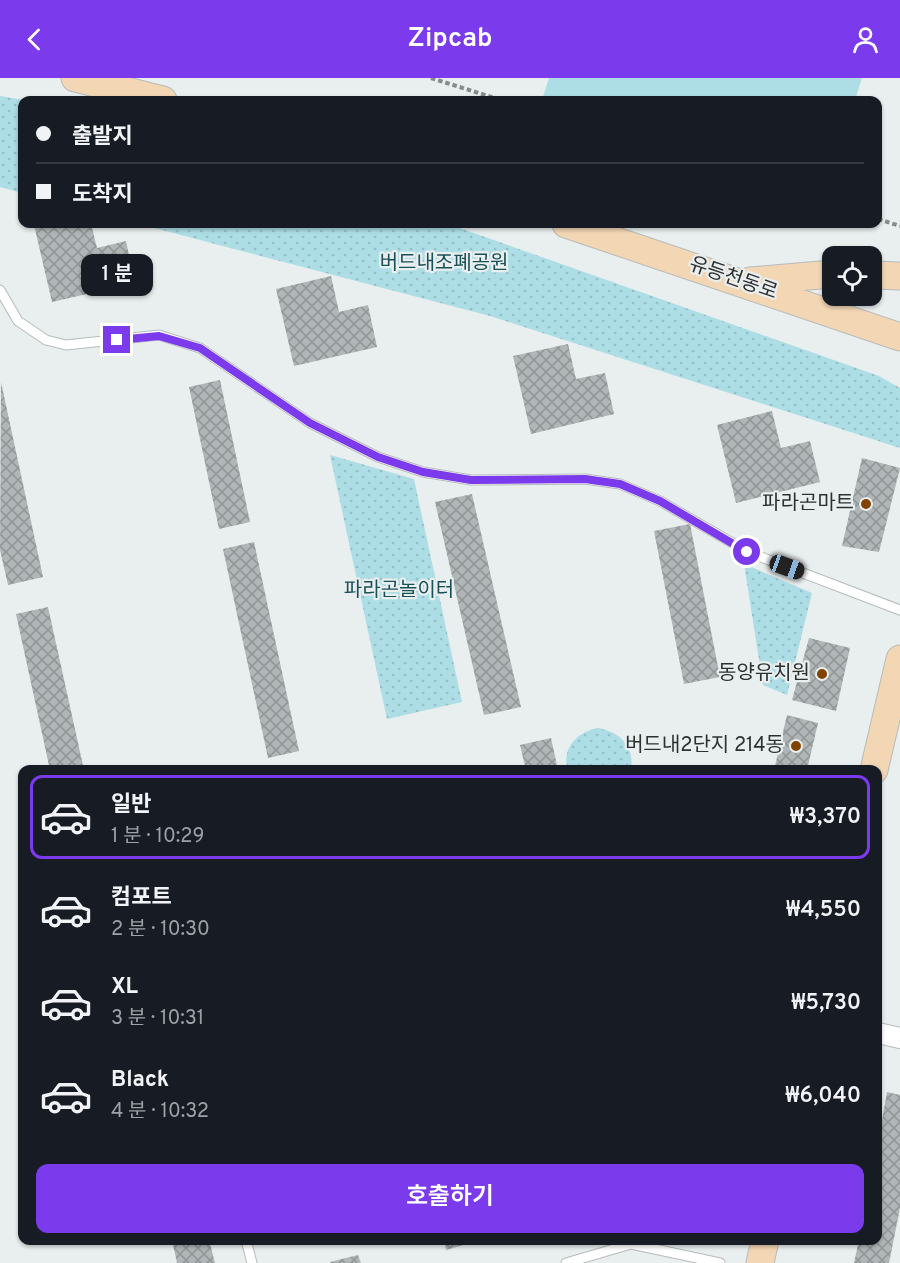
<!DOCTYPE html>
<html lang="ko">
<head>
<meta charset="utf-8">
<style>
	:root { --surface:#171b24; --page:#20242c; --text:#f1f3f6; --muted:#9ea1a6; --line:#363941; --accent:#7c3aed }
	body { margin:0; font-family:Overpass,"Noto Sans KR",sans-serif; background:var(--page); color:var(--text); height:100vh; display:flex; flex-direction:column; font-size:22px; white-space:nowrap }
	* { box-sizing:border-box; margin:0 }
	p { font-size:20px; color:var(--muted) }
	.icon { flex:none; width:33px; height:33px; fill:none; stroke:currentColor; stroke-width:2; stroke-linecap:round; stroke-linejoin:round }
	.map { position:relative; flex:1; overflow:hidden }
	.panel { position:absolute; left:18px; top:687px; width:864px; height:480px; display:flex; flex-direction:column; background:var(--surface); border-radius:12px; box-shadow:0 2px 4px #0004 }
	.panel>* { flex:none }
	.top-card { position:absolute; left:18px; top:18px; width:864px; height:132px; border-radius:12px; box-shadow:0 2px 4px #0004; display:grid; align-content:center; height:132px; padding:0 18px; background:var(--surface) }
	.fabs { position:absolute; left:822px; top:168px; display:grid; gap:12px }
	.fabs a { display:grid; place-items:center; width:60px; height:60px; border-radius:12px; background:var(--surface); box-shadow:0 2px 4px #0004; font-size:30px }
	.end { position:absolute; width:27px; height:27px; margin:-14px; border:8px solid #7c3aed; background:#fff; box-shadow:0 0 0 3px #fff }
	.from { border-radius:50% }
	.bubble { position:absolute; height:42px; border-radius:12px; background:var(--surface); box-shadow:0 2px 4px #0004; font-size:20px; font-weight:600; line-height:42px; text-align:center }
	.car { position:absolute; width:18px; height:36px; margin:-18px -9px; border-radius:8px; box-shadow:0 0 4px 2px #0007; background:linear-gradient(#222 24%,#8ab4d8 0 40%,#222 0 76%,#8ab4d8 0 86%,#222 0) }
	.top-card b { display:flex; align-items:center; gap:21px; height:57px; font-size:22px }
	.top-card b+b { border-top:2px solid var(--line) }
	.top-card i { width:15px; height:15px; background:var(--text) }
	ul { padding:10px 0 0; list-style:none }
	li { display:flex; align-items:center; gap:18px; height:84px; margin:0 12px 9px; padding:0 6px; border:3px solid transparent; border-radius:12px }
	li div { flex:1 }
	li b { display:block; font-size:22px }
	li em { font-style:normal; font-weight:600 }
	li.current { border-color:var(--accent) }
	li>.icon { width:54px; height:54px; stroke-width:1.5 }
	.action { display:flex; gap:12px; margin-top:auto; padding:12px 18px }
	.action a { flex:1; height:69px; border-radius:12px; background:var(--accent); color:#fff; font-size:24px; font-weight:600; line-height:69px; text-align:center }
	header { display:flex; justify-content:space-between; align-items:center; height:78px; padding:0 18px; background:var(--accent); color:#fff; font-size:27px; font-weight:600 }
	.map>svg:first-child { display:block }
</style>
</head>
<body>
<header><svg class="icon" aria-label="back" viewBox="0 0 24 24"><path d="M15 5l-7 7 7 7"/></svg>Zipcab<svg class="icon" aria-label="person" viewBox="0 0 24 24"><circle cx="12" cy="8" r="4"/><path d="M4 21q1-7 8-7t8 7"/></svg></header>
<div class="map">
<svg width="900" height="1185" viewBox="0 0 900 1185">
	<defs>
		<pattern id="park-dots" width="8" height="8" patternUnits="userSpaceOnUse" patternTransform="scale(1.5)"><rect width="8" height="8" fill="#addee6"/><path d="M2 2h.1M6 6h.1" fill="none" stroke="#95bfc6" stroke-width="1.8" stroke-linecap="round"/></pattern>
		<pattern id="building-cross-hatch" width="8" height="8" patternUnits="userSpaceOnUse" patternTransform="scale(1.5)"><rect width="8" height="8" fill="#b0b6b7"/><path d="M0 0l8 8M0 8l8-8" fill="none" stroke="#909495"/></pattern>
	</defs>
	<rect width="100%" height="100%" fill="#e9eeef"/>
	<path fill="url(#park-dots)" d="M 0,18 L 24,22 L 22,115 L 0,109 Z
		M 139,146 L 448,146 L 879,298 L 900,310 L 900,370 L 490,238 Z
		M 330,377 L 414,401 L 462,624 L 387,641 Z
		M 744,486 L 812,515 L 787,617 L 763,607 Z
		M 597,650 C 619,653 635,668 631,691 L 567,691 C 563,669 576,655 597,650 Z"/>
	<path fill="#addee6" d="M 549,0 L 862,0 L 855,22 L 542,22 Z"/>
	<path fill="url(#building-cross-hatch)" d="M 40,146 L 91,146 L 97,170 L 126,163 L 135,205 L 52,224 L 34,147 Z
		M 331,198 L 339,234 L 368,227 L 377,269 L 294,288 L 276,211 Z
		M 568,266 L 576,301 L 605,295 L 614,336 L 531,356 L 513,278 Z
		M 220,302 L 250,444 L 219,451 L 189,309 Z
		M 1,304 L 43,499 L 8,507 L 0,472 Z
		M 772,333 L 781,370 L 810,363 L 820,404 L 736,425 L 717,347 Z
		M 862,380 L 900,390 L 879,474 L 842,468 Z
		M 472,416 L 521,629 L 484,637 L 435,424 Z
		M 690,446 L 720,599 L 684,606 L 654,453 Z
		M 254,464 L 299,673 L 268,680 L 223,471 Z
		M 48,529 L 84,692 L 50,692 L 16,536 Z
		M 809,560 L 850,570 L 836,633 L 792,622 Z
		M 787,637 L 818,645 L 807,692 L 774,692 Z
		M 551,660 L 558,692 L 526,692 L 520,667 Z
		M 887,1014 L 900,1017 L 900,1130 L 889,1185 L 854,1185 L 859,1162 L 878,1162 L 878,1065 Z
		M 172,1162 L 209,1162 L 215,1185 L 177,1185 Z
		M 444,1162 L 477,1162 L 477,1163 L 446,1172 Z
		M 358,1177 L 361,1185 L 330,1185 L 330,1184 Z"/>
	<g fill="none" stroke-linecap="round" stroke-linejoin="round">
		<g stroke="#b6bbbc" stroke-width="11">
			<path id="lane" d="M 0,212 L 18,243 L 46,262 L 66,267 L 159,257 L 200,270 L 310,345 L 378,379 L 423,394 L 471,402 L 585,401 L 620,406 L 660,423 L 748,474 L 900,532
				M 246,1162 L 252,1185
				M 566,1185 L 631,1166 L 720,1185"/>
		</g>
		<g stroke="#b6bbbc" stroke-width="22">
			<path id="street" d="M 878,955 L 900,960"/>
		</g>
		<g stroke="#b6bbbc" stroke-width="29">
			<path id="secondary" d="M 75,0 L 163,22
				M 566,146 L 900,259
				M 872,197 L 900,198
				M 750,203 L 832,196
				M 874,692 L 900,581
				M 760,1185 L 765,1162"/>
		</g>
		<path stroke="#868a8b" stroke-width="4" stroke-dasharray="4.5 3" stroke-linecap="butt" d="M 431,0 L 501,22
			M 878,141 L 900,148"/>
		<use href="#lane" stroke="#fff" stroke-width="9"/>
		<use href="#street" stroke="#fff" stroke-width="20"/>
		<use href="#secondary" stroke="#f3d6b4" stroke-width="27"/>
	</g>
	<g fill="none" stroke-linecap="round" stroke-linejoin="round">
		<path stroke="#7c3aed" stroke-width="8" d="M 117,262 L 159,258 L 200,270 L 310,345 L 378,379 L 423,394 L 471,402 L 585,401 L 620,406 L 660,423 L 747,474"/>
	</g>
	<g fill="#814400" stroke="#e9eeef" stroke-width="2">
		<circle cx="866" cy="426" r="6"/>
		<circle cx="822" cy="596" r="6"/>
		<circle cx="796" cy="668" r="6"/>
	</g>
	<g text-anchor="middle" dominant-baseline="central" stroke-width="4.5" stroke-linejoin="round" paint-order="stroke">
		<g font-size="20" fill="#1a5057" stroke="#e9eeef">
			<text x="444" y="186">버드내조폐공원</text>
			<text x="399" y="513">파라곤놀이터</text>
		</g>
		<g font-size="20" fill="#2d3030" stroke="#e9eeef">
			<text transform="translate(733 201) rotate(19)">유등천동로</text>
		</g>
		<g font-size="20" fill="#2d3030" stroke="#e9eeef" text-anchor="end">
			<text x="854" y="426">파라곤마트</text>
			<text x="810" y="596">동양유치원</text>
			<text x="784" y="668">버드내2단지 214동</text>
		</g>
	</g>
</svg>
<div class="fabs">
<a><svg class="icon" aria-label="locate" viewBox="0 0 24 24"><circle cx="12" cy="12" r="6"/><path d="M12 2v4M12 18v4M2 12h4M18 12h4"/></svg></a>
</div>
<i class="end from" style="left:747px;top:474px"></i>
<i class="end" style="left:117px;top:262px"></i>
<div class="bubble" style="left:81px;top:176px;width:72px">1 분</div>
<i class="car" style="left:787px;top:489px;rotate:110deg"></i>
<div class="top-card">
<b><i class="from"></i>출발지</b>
<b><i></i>도착지</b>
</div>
<section class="panel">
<ul>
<li class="current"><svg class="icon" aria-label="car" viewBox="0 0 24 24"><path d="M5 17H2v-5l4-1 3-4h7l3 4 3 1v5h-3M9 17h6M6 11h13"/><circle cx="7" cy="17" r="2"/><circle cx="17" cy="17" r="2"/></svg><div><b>일반</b><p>1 분 · 10:29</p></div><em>₩3,370</em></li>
<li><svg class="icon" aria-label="car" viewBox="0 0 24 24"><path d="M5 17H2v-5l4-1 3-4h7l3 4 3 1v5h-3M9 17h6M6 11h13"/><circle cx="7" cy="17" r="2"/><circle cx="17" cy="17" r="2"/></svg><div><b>컴포트</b><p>2 분 · 10:30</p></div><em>₩4,550</em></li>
<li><svg class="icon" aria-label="car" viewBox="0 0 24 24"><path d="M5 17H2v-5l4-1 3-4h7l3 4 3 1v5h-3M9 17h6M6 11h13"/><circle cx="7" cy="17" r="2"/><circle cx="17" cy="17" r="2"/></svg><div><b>XL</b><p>3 분 · 10:31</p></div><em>₩5,730</em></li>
<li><svg class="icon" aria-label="car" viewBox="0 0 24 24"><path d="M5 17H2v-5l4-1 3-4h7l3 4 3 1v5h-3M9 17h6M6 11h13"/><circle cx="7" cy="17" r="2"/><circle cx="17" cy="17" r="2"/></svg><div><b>Black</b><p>4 분 · 10:32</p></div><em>₩6,040</em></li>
</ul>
<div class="action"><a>호출하기</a></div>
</section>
</div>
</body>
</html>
